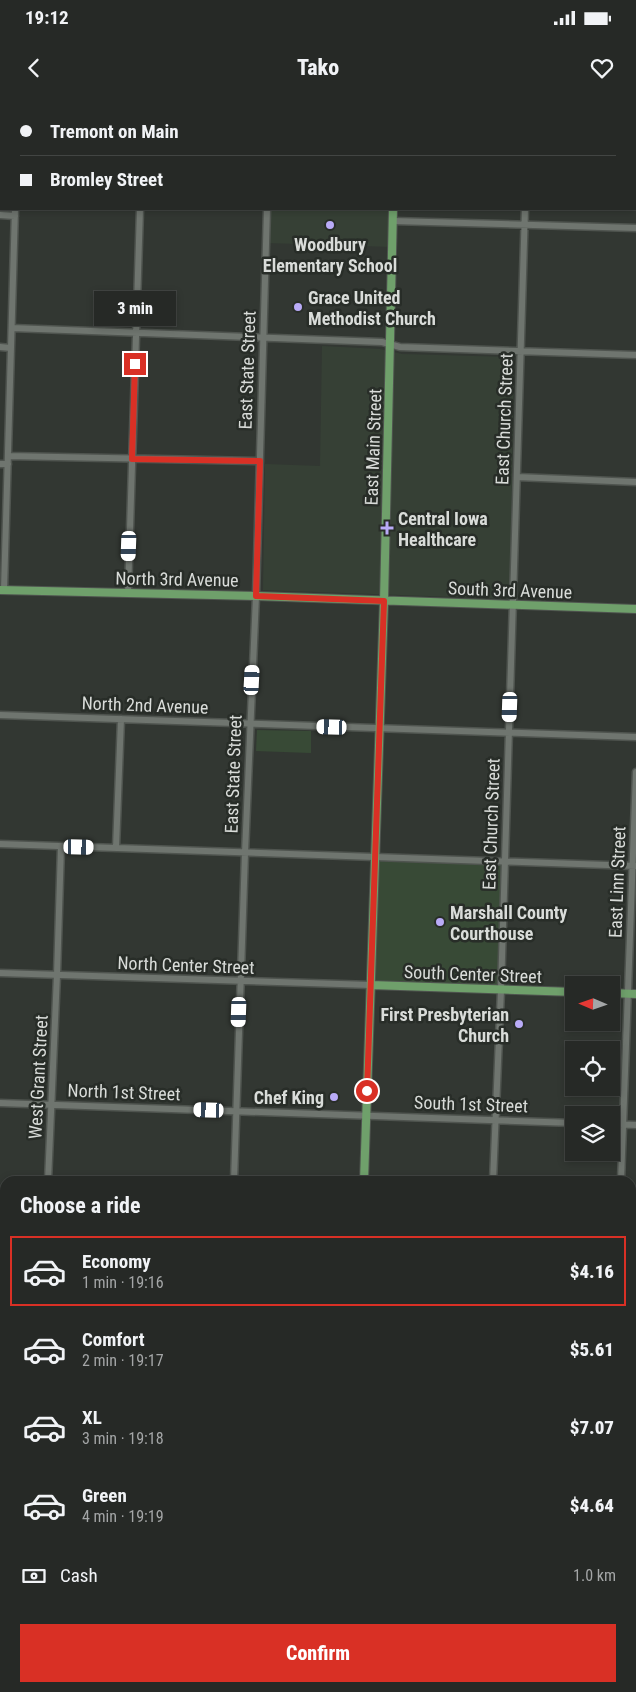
<!DOCTYPE html>
<html lang="en">
<head>
<meta charset="utf-8">
<style>
	:root { --surface:#262926; --page:#323532; --text:#f1f3f6; --muted:#a4a6a7; --line:#424543; --accent:#d93025 }
	body { margin:0; font-family:"Roboto Condensed",sans-serif; background:var(--page); color:var(--text); height:100vh; display:flex; flex-direction:column; font-size:19px; white-space:nowrap }
	* { box-sizing:border-box; margin:0 }
	p { font-size:16px; color:var(--muted) }
	.icon { flex:none; width:28px; height:28px; fill:none; stroke:currentColor; stroke-width:2; stroke-linecap:round; stroke-linejoin:round }
	.map { position:relative; flex:1; overflow:hidden }
	.panel { position:absolute; left:0px; top:1076px; width:636px; height:516px; display:flex; flex-direction:column; background:var(--surface); border-radius:15px 15px 0 0; box-shadow:0 2px 8px #0003,0 0 0 1px var(--line) }
	.panel>* { flex:none }
	.guide { position:absolute; left:0px; top:0px; width:636px; height:110px; box-shadow:0 2px 8px #0003,0 0 0 1px var(--line); display:grid; align-content:center; height:110px; padding:0 20px; background:var(--surface) }
	.needle { width:32px; rotate:272deg }
	.controls { position:absolute; left:565px; top:876px; display:grid; gap:10px }
	.controls a { display:grid; place-items:center; width:55px; height:55px; border-radius:0px; background:var(--surface); box-shadow:0 2px 8px #0003,0 0 0 1px var(--line); font-size:25px }
	.end { position:absolute; width:22px; height:22px; margin:-11px; border:6px solid #d93025; background:#fff; box-shadow:0 0 0 2px #fff }
	.from { border-radius:50% }
	.bubble { position:absolute; height:35px; border-radius:0px; background:var(--surface); box-shadow:0 2px 8px #0003,0 0 0 1px var(--line); font-size:16px; font-weight:800; line-height:35px; text-align:center }
	.car { position:absolute; width:15px; height:30px; margin:-15px -8px; border-radius:6px; box-shadow:0 0 4px 1px #0007; background:linear-gradient(#fff 24%,#345 0 40%,#fff 0 76%,#345 0 86%,#fff 0) }
	.guide b { display:flex; align-items:center; gap:18px; height:48px; font-size:19px }
	.guide b+b { border-top:1px solid var(--line) }
	.guide i { width:12px; height:12px; background:var(--text) }
	ul { padding:0; list-style:none }
	li { display:flex; align-items:center; gap:15px; height:70px; margin:0 10px 8px; padding:0 10px; border:2px solid transparent; border-radius:0px }
	li div { flex:1 }
	li b { display:block; font-size:19px }
	li em { font-style:normal; font-weight:800 }
	li.selected { border-color:var(--accent) }
	li>.icon { width:45px; height:45px; stroke-width:1.5 }
	h2 { padding:0 20px; font-size:22px; line-height:60px }
	.pay { display:flex; align-items:center; gap:12px; height:55px; padding:0 20px; font-size:19px }
	.pay p { margin-inline-start:auto }
	.action { display:flex; gap:10px; margin-top:auto; padding:10px 20px }
	.action a { flex:1; height:58px; border-radius:0px; background:var(--accent); color:#fff; font-size:20px; font-weight:800; line-height:58px; text-align:center }
	.status { display:flex; justify-content:space-between; align-items:center; height:35px; padding:0 25px; background:var(--surface); direction:ltr }
	.status svg { height:14px; fill:currentColor }
	header { display:flex; justify-content:space-between; align-items:center; height:65px; padding:0 20px; background:var(--surface); font-size:22px; font-weight:800 }
	.map>svg:first-child { display:block }
</style>
</head>
<body>
<div class="status"><b>19:12</b><svg viewBox="0 0 49 12"><path d="M0 12V9h3v3zM5 12V6h3v6zM10 12V3h3v9zM15 12V0h3v12zM26 1h20v11H26zM47 4h2v5h-2z"/></svg></div>
<header><svg class="icon" aria-label="back" viewBox="0 0 24 24"><path d="M15 5l-7 7 7 7"/></svg>Tako<svg class="icon" aria-label="heart" viewBox="0 0 24 24"><path d="M12 20l-8-8c-3-5 5-10 8-4 3-6 11-1 8 4z"/></svg></header>
<div class="map">
<svg width="636" height="1592" viewBox="0 0 636 1592">
	<rect width="100%" height="100%" fill="#323732"/>
	<path fill="#364035" d="M 271,0 L 396,0 L 271,1 Z
		M 267,109 L 393,109 L 392,147 L 266,143 Z
		M 322,246 L 380,249 L 402,254 L 514,257 L 510,499 L 263,490 L 265,364 L 320,366 Z
		M 0,1372 L 5,1372 L 5,1500 L 0,1499 Z"/>
	<path fill="#384a36" d="M 257,630 L 311,631 L 311,653 L 256,651 Z
		M 375,757 L 505,761 L 501,890 L 371,885 Z"/>
	<g fill="none" stroke-linecap="round" stroke-linejoin="round">
		<g stroke="#4f544f" stroke-width="9">
			<path id="minor" d="M 572,0 L 608,1
				M 18,1 L 18,0
				M 144,1 L 144,0
				M 271,1 L 271,0
				M 528,1 L 528,0
				M 635,2 L 636,2
				M 0,115 L 15,116
				M 393,121 L 636,128
				M 12,228 L 382,242 L 400,247 L 636,255
				M 0,247 L 11,248
				M 8,356 L 260,361
				M 0,364 L 8,364
				M 517,377 L 636,382
				M 4,490 L 15,109
				M 128,493 L 140,109
				M 0,615 L 636,637
				M 0,744 L 636,766
				M 116,748 L 121,619
				M 0,873 L 371,885
				M 0,1003 L 574,1023
				M 611,1024 L 636,1025
				M 48,1081 L 57,875 L 61,747
				M 234,1081 L 245,753 L 256,496 L 267,109
				M 493,1081 L 501,890 L 525,109
				M 621,1081 L 636,672
				M 0,1131 L 5,1131
				M 631,1152 L 636,1152
				M 0,1260 L 5,1260
				M 0,1372 L 5,1372
				M 631,1393 L 636,1393
				M 0,1499 L 5,1500
				M 631,1521 L 636,1521
				M 0,1571 L 5,1571
				M 90,1592 L 90,1588
				M 217,1592 L 217,1588
				M 476,1592 L 476,1588
				M 604,1592 L 604,1588"/>
		</g>
		<g stroke="#4f544f" stroke-width="10">
			<path id="major" d="M 396,1 L 396,0
				M 0,490 L 256,496 L 636,509
				M 371,885 L 574,892
				M 611,893 L 636,894
				M 364,1081 L 384,501 L 393,109
				M 631,1280 L 636,1280
				M 347,1592 L 347,1588"/>
		</g>
		<use href="#minor" stroke="#6f756f" stroke-width="6"/>
		<use href="#major" stroke="#6fa06b" stroke-width="8"/>
	</g>
	<g fill="none" stroke-linecap="round" stroke-linejoin="round">
		<path stroke="#d93025" stroke-width="6" d="M 135,264 L 132,359 L 260,361 L 256,496 L 384,501 L 367,991"/>
	</g>
	<g fill="#b9abf7" stroke="#282d28" stroke-width="2">
		<circle cx="330" cy="125" r="5"/>
		<circle cx="298" cy="207" r="5"/>
		<path d="M384.5 420.5h5v5h5v5h-5v5h-5v-5h-5v-5h5z"/>
		<circle cx="440" cy="822" r="5"/>
		<circle cx="519" cy="924" r="5"/>
		<circle cx="334" cy="997" r="5"/>
	</g>
	<g text-anchor="middle" dominant-baseline="central" stroke-width="5" stroke-linejoin="round" paint-order="stroke">
		<g font-size="18" font-weight="bold" fill="#d9dcd9" stroke="#282d28" text-anchor="start">
			<text x="330" y="144" text-anchor="middle">Woodbury<tspan x="330" dy="21">Elementary School</tspan></text>
			<text x="308" y="197">Grace United<tspan x="308" dy="21">Methodist Church</tspan></text>
			<text x="398" y="418">Central Iowa<tspan x="398" dy="21">Healthcare</tspan></text>
			<text x="450" y="812">Marshall County<tspan x="450" dy="21">Courthouse</tspan></text>
			<text x="509" y="914" text-anchor="end">First Presbyterian<tspan x="509" dy="21">Church</tspan></text>
			<text x="324" y="997" text-anchor="end">Chef King</text>
		</g>
		<g font-size="18" fill="#d9dcd9" stroke="#282d28">
			<text transform="translate(247 270) rotate(-88)">East State Street</text>
			<text transform="translate(504 319) rotate(-88)">East Church Street</text>
			<text transform="translate(373 347) rotate(-88)">East Main Street</text>
			<text transform="translate(177 479) rotate(1)">North 3rd Avenue</text>
			<text transform="translate(510 490) rotate(2)">South 3rd Avenue</text>
			<text transform="translate(145 605) rotate(2)">North 2nd Avenue</text>
			<text transform="translate(233 674) rotate(-88)">East State Street</text>
			<text transform="translate(491 724) rotate(-88)">East Church Street</text>
			<text transform="translate(617 782) rotate(-88)">East Linn Street</text>
			<text transform="translate(186 865) rotate(2)">North Center Street</text>
			<text transform="translate(473 874) rotate(2)">South Center Street</text>
			<text transform="translate(38 977) rotate(-87)">West Grant Street</text>
			<text transform="translate(124 992) rotate(2)">North 1st Street</text>
			<text transform="translate(471 1004) rotate(2)">South 1st Street</text>
		</g>
	</g>
</svg>
<div class="controls">
<a><svg class="needle" viewBox="-14 -14 28 28"><path d="M0-13l5 13h-10z" fill="#e53935"/><path d="M0 13l5-13h-10z" fill="#a4a6a7"/></svg></a>
<a><svg class="icon" aria-label="locate" viewBox="0 0 24 24"><circle cx="12" cy="12" r="6"/><path d="M12 2v4M12 18v4M2 12h4M18 12h4"/></svg></a>
<a><svg class="icon" aria-label="layers" viewBox="0 0 24 24"><path d="M12 4l9 5-9 5-9-5zM3 14l9 5 9-5"/></svg></a>
</div>
<i class="end from" style="left:367px;top:991px"></i>
<i class="end" style="left:135px;top:264px"></i>
<div class="bubble" style="left:94px;top:191px;width:82px">3 min</div>
<i class="car" style="left:129px;top:446px;rotate:182deg"></i>
<i class="car" style="left:252px;top:580px;rotate:3deg"></i>
<i class="car" style="left:510px;top:607px;rotate:182deg"></i>
<i class="car" style="left:332px;top:627px;rotate:272deg"></i>
<i class="car" style="left:79px;top:747px;rotate:91deg"></i>
<i class="car" style="left:239px;top:912px;rotate:182deg"></i>
<i class="car" style="left:209px;top:1010px;rotate:272deg"></i>
<div class="guide">
<b><i class="from"></i>Tremont on Main</b>
<b><i></i>Bromley Street</b>
</div>
<section class="panel">
<h2>Choose a ride</h2>
<ul>
<li class="selected"><svg class="icon" aria-label="car" viewBox="0 0 24 24"><path d="M5 17H2v-5l4-1 3-4h7l3 4 3 1v5h-3M9 17h6M6 11h13"/><circle cx="7" cy="17" r="2"/><circle cx="17" cy="17" r="2"/></svg><div><b>Economy</b><p>1 min · 19:16</p></div><em>$4.16</em></li>
<li><svg class="icon" aria-label="car" viewBox="0 0 24 24"><path d="M5 17H2v-5l4-1 3-4h7l3 4 3 1v5h-3M9 17h6M6 11h13"/><circle cx="7" cy="17" r="2"/><circle cx="17" cy="17" r="2"/></svg><div><b>Comfort</b><p>2 min · 19:17</p></div><em>$5.61</em></li>
<li><svg class="icon" aria-label="car" viewBox="0 0 24 24"><path d="M5 17H2v-5l4-1 3-4h7l3 4 3 1v5h-3M9 17h6M6 11h13"/><circle cx="7" cy="17" r="2"/><circle cx="17" cy="17" r="2"/></svg><div><b>XL</b><p>3 min · 19:18</p></div><em>$7.07</em></li>
<li><svg class="icon" aria-label="car" viewBox="0 0 24 24"><path d="M5 17H2v-5l4-1 3-4h7l3 4 3 1v5h-3M9 17h6M6 11h13"/><circle cx="7" cy="17" r="2"/><circle cx="17" cy="17" r="2"/></svg><div><b>Green</b><p>4 min · 19:19</p></div><em>$4.64</em></li>
</ul>
<div class="pay"><svg class="icon" aria-label="cash" viewBox="0 0 24 24"><path d="M3 7h18v10H3z"/><circle cx="12" cy="12" r="2"/></svg>Cash<p>1.0 km</p></div>
<div class="action"><a>Confirm</a></div>
</section>
</div>
</body>
</html>
